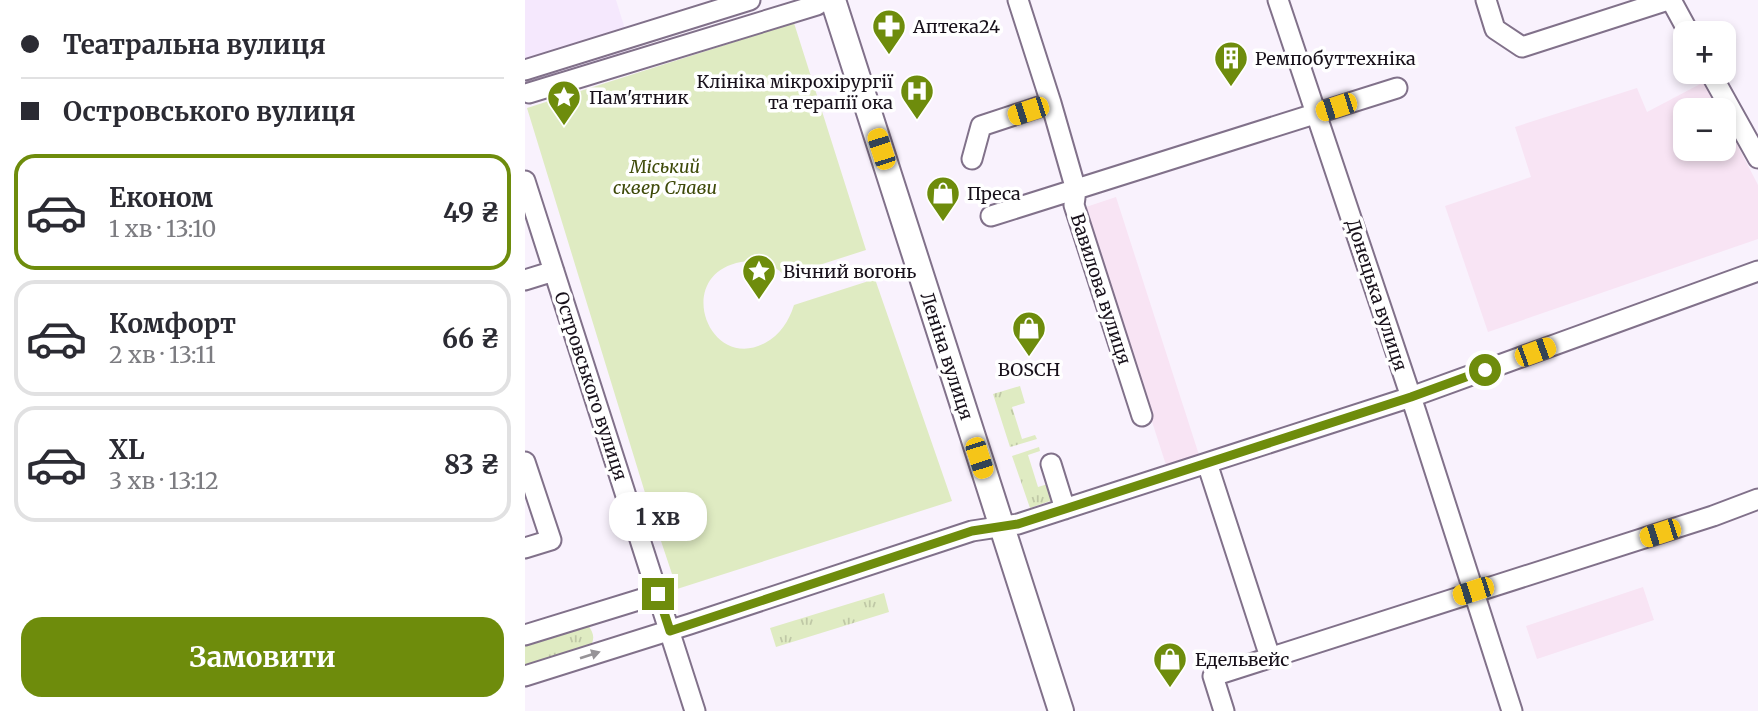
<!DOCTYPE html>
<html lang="uk">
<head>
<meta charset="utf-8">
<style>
	:root { --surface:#fff; --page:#f7f7f7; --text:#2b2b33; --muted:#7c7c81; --line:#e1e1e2; --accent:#6e8c0c }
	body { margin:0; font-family:Merriweather,serif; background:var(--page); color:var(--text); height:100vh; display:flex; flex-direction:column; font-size:26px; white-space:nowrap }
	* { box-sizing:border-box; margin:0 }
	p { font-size:23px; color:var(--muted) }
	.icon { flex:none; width:38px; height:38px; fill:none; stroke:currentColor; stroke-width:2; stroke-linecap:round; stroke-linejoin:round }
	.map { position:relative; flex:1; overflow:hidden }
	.side { display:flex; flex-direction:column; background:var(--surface); width:525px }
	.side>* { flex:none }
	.guide { display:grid; align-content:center; height:154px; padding:0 21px; background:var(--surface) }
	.tools { position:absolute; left:1148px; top:21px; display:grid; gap:14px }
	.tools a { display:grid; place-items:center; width:63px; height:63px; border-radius:14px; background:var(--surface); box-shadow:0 4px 10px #0003; font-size:35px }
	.end { position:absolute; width:32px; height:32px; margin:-16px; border:9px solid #6e8c0c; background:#fff; box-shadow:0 0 0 4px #fff }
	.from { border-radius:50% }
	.bubble { position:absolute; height:49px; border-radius:21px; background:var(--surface); box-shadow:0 4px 10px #0003; font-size:23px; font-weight:700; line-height:49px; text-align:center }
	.car { position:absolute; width:21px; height:42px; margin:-21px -10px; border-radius:9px; box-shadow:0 0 5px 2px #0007; background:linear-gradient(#f5c518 24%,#345 0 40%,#f5c518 0 76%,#345 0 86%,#f5c518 0) }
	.guide b { display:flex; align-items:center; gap:24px; height:66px; font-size:26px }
	.guide b+b { border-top:2px solid var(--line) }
	.guide i { width:18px; height:18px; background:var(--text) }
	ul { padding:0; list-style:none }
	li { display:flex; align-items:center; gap:21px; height:116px; margin:0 14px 10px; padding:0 7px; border:4px solid var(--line); border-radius:21px }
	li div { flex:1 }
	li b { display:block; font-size:26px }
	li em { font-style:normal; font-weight:700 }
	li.selected { border-color:var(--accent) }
	li>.icon { width:63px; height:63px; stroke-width:1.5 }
	.action { display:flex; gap:14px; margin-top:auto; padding:14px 21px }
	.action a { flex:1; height:80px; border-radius:21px; background:var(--accent); color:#fff; font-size:28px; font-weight:700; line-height:80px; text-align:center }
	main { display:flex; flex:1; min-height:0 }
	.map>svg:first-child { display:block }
</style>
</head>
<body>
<main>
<section class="side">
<div class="guide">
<b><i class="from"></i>Театральна вулиця</b>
<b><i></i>Островського вулиця</b>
</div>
<ul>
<li class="selected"><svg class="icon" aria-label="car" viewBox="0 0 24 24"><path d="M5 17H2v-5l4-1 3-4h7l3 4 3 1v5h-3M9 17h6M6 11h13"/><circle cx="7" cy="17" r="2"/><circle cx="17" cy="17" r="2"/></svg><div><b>Економ</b><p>1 хв · 13:10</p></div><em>49 ₴</em></li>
<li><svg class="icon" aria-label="car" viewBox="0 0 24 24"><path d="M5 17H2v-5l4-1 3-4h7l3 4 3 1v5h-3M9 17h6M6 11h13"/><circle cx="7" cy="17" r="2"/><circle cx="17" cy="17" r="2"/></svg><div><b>Комфорт</b><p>2 хв · 13:11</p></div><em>66 ₴</em></li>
<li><svg class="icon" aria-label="car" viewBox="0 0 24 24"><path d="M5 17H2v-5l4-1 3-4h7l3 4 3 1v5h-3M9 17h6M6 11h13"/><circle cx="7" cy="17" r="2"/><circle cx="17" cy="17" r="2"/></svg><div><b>XL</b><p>3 хв · 13:12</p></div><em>83 ₴</em></li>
</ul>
<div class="action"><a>Замовити</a></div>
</section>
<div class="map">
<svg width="1233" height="711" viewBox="0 0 1233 711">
	<defs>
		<pattern id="grass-tufts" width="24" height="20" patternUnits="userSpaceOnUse" patternTransform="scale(1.75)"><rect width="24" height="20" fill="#dfebc2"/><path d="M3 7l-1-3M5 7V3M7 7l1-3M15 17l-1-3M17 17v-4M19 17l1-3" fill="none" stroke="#bfc8a6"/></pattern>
	</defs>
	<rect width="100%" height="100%" fill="#f9f2fd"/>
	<path fill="#f8e4f4" d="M 1179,82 L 1194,110 L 1160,110 L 1160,149 L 1199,149 L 1199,119 L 1233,185 L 1233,239 L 963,332 L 920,206 L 1006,177 L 990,127 L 1112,88 L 1122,112 Z
		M 591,197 L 674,455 L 641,465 L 558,208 Z
		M 1118,587 L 1129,620 L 1012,659 L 1001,626 Z"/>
	<path fill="#f5e8fd" d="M 0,0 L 91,0 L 112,68 L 7,101 L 0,79 Z"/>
	<path fill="url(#grass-tufts)" d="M 495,386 L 500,403 L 487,407 L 497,439 L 510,435 L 512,439 L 485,447 L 468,394 Z
		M 514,447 L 515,451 L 503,455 L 513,487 L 526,483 L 531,499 L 505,508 L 487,456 Z
		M 359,593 L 364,612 L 251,647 L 245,628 Z
		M 63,625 C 70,635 70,640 63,650 L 0,670 L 0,640 Z"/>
	<path fill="#dfebc2" d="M 269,23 L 341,250 L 260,276 C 250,264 230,259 216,262 C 147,275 184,373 240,343 C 255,335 264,321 269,305 L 350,279 L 427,501 L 152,589 L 121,496 L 2,108 Z"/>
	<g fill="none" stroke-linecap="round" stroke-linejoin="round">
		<g stroke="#81718a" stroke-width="23">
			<path id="minor" d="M 493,0 L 526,103 L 551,190 L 549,205 L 617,416
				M 753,0 L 891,412 L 987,711
				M 961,0 L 970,29 L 997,47 L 1143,0
				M 1146,0 L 1164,33
				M 0,70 L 225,0
				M 1185,72 L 1233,158
				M 4,93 L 292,5 L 290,0
				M 447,159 L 456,126 L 526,103
				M 0,181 L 170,711
				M 466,216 L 872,88
				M 0,280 L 29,271
				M 0,462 L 26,540 L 0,548
				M 682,463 L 745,657
				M 526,464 L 540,509
				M 0,635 L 133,594
				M 0,676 L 165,624 L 447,531 L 493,524 L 886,397 L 1233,271
				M 699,711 L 688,676 L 1188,516 L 1233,499"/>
		</g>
		<g stroke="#81718a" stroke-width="28">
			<path id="major" d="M 308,0 L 536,711"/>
		</g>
		<use href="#minor" stroke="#fff" stroke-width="19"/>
		<use href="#major" stroke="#fff" stroke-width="24"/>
	</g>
	<defs><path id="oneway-solid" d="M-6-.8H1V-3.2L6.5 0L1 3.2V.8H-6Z" transform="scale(1.75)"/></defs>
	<use fill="#979498" href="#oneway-solid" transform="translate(65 655) rotate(-18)"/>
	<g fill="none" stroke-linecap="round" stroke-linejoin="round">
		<path stroke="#6e8c0c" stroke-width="9" d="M 133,594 L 145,631 L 447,531 L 493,524 L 540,509 L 886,397 L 960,370"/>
	</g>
	<defs>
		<g id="pharmacy-pin" transform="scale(1.75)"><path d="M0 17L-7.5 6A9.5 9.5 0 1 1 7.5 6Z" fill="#6e8c0c" stroke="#fff"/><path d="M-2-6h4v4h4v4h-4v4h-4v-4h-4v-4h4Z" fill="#fff"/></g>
		<g id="building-pin" transform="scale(1.75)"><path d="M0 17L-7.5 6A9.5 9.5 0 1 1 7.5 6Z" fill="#6e8c0c" stroke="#fff"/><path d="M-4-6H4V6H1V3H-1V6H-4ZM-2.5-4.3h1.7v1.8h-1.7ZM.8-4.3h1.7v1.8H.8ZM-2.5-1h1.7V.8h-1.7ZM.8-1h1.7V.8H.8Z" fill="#fff"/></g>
		<g id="hospital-pin" transform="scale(1.75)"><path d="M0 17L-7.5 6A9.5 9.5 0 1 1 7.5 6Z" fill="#6e8c0c" stroke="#fff"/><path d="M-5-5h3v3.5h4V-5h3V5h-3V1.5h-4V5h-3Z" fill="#fff"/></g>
		<g id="sight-pin" transform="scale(1.75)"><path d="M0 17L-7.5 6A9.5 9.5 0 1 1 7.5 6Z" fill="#6e8c0c" stroke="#fff"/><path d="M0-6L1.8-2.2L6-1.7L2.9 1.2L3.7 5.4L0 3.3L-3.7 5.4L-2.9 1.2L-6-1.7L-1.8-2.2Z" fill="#fff"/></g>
		<g id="shop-pin" transform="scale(1.75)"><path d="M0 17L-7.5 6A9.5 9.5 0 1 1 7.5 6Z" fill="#6e8c0c" stroke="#fff"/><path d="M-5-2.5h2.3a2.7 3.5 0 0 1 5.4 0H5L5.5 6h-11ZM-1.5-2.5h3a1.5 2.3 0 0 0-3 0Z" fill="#fff"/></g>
	</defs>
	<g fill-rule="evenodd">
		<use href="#pharmacy-pin" x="364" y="26"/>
		<use href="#building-pin" x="706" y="58"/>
		<use href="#hospital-pin" x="392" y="91"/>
		<use href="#sight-pin" x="39" y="97"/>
		<use href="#shop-pin" x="418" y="193"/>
		<use href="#sight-pin" x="234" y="271"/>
		<use href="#shop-pin" x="504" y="328"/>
		<use href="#shop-pin" x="645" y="659"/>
	</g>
	<g text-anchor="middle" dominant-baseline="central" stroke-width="7" stroke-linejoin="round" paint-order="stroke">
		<g font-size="18" fill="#18111b" stroke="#fff" text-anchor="start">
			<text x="388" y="26">Аптека24</text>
			<text x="730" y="58">Ремпобуттехніка</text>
			<text x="368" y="81" text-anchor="end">Клініка мікрохірургії<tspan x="368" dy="21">та терапії ока</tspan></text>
			<text x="64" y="97">Пам'ятник</text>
			<text x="442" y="193">Преса</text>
			<text x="258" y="271">Вічний вогонь</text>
			<text x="504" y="369" text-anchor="middle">BOSCH</text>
			<text x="670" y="659">Едельвейс</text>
		</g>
		<g font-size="18" font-style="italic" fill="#3e4a09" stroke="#fff">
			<text x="140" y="166">Міський<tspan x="140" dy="21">сквер Слави</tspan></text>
		</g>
		<g font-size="18" fill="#18111b" stroke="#fff">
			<text transform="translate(576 289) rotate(72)">Вавилова вулиця</text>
			<text transform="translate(852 295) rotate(72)">Донецька вулиця</text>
			<text transform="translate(422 356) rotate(72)">Леніна вулиця</text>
			<text transform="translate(66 386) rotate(72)">Островського вулиця</text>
		</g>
	</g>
</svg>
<div class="tools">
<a>+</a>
<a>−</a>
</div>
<i class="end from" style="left:960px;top:370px"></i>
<i class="end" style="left:133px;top:594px"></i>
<div class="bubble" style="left:84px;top:492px;width:98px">1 хв</div>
<i class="car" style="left:811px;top:107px;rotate:252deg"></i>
<i class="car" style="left:503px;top:111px;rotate:252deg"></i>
<i class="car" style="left:356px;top:149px;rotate:342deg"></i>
<i class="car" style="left:1010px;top:352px;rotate:70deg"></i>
<i class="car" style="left:454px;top:458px;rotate:162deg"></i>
<i class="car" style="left:1135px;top:533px;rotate:252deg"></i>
<i class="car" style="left:948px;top:591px;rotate:252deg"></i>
</div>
</main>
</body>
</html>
